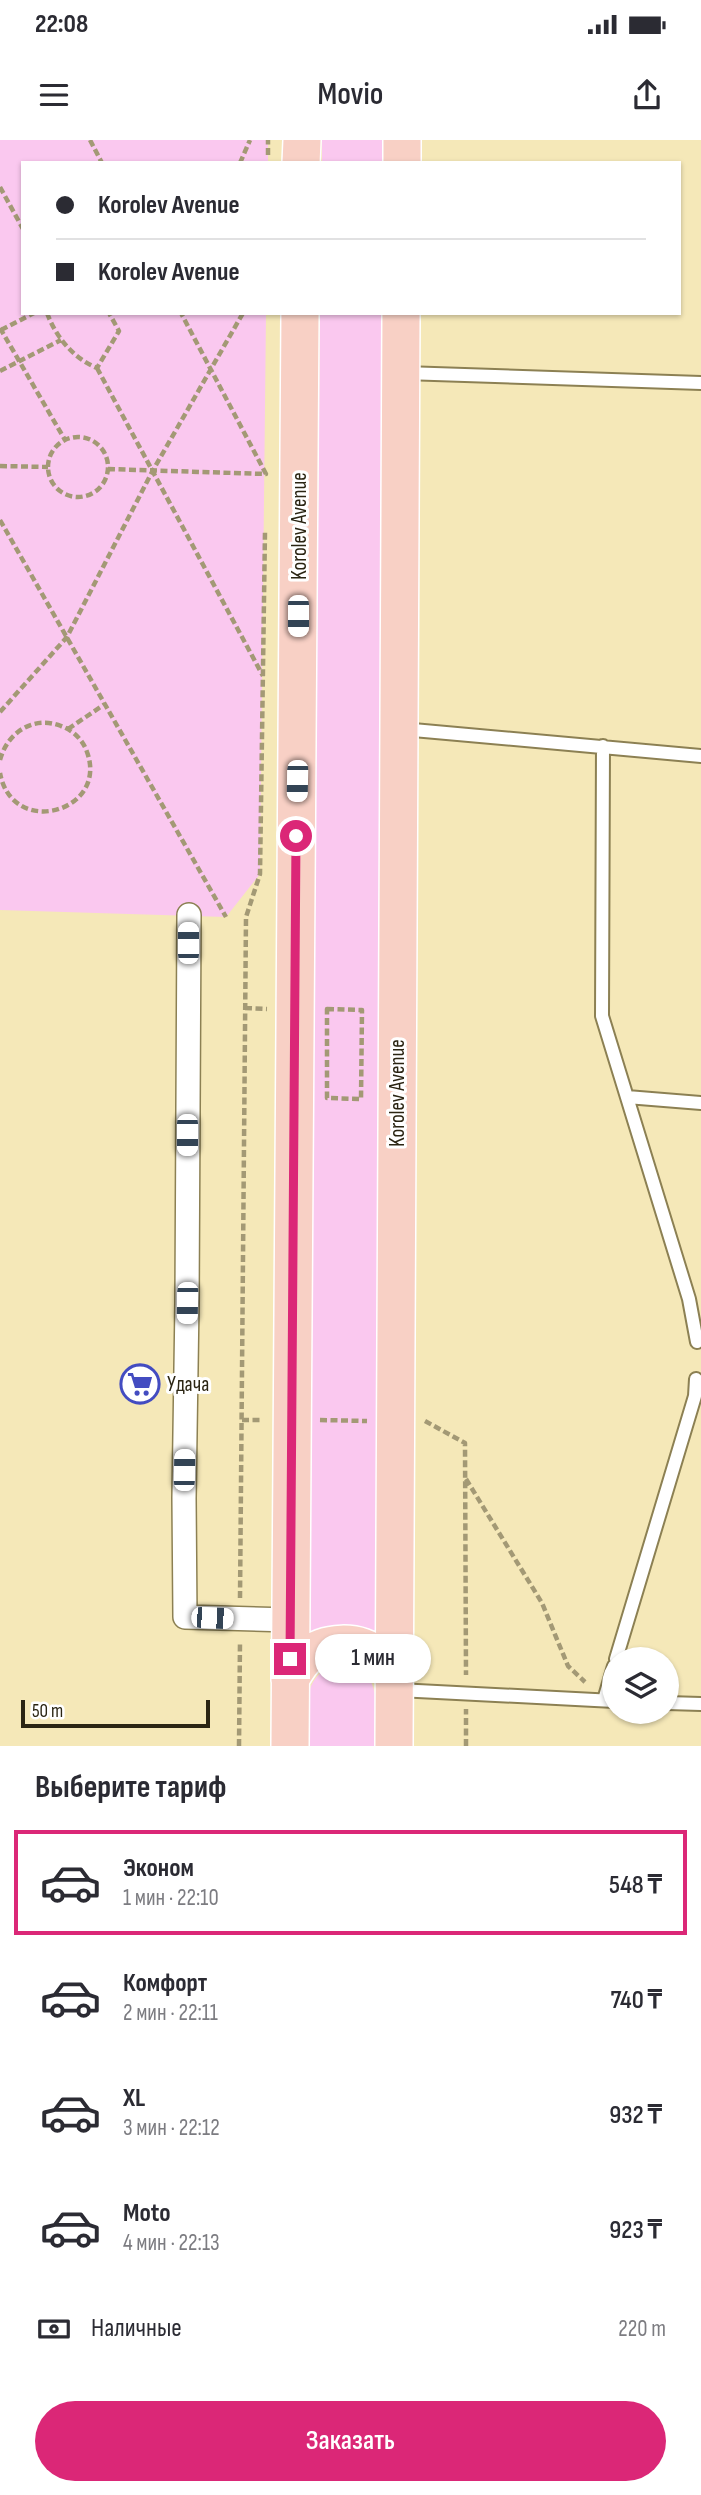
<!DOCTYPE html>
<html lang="ru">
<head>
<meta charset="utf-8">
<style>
	:root { --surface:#fff; --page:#f2f2f3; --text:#2b2b33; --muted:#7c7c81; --line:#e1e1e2; --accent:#db2777 }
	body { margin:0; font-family:"Sofia Sans Condensed",sans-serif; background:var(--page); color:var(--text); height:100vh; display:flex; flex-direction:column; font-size:26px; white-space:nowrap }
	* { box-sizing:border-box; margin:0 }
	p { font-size:23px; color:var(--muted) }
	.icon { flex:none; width:38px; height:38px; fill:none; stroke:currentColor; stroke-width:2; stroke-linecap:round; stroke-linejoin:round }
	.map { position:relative; height:1606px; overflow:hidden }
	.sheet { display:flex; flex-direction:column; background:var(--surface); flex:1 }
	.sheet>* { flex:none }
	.banner { position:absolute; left:21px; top:21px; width:660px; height:154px; border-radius:0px; box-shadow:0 2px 5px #0004; display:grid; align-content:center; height:154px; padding:0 35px; background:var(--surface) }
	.buttons { position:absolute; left:602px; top:1507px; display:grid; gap:14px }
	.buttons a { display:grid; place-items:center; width:77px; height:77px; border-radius:50%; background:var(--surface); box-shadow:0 2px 5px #0004; font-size:35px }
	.scale { position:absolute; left:21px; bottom:18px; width:189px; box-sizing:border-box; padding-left:7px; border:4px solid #2b2513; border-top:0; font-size:19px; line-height:24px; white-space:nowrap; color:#2b2513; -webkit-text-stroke:5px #fff; paint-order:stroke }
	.end { position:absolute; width:32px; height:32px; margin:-16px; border:9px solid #db2777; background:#fff; box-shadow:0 0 0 4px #fff }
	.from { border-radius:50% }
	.bubble { position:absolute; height:49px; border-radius:24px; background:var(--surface); box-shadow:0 2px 5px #0004; font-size:23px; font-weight:600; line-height:49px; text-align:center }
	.car { position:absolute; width:21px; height:42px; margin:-21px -10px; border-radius:9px; box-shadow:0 0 5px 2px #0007; background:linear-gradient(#fff 24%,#345 0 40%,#fff 0 76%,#345 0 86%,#fff 0) }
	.banner b { display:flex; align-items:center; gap:24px; height:66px; font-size:26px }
	.banner b+b { border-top:2px solid var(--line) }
	.banner i { width:18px; height:18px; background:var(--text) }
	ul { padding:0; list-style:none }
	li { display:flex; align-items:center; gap:21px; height:105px; margin:0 14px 10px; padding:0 21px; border:4px solid transparent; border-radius:0px }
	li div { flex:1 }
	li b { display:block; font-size:26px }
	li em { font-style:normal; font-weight:600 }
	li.on { border-color:var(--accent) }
	li>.icon { width:63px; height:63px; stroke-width:1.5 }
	h2 { padding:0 35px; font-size:32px; line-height:84px }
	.pay { display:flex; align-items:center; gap:18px; height:77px; padding:0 35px; font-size:26px }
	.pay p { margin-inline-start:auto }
	.action { display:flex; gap:14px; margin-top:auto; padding:14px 35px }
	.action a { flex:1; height:80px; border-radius:42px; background:var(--accent); color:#fff; font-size:28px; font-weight:600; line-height:80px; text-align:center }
	.status { display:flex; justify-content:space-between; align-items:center; height:49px; padding:0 35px; background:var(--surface); direction:ltr }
	.status svg { height:19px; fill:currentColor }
	header { display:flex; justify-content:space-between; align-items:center; height:91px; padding:0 35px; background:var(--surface); font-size:32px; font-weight:600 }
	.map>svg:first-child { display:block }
</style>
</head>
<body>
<div class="status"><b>22:08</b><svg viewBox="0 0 49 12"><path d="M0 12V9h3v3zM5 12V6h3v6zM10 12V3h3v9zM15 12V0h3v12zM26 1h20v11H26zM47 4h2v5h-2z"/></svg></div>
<header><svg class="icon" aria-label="menu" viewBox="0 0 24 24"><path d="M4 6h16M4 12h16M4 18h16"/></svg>Movio<svg class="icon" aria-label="share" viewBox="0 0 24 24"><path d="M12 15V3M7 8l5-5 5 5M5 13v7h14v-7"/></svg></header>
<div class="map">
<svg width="701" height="1606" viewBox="0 0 701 1606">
	<rect width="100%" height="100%" fill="#f5e8b8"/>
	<path fill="#fac8ef" d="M 0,0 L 268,0 L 268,23 L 23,23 L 23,173 L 266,173 L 260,734 L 226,777 L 0,770 Z
		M 322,0 L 385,0 L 385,23 L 322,23 Z
		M 320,173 L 384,173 L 377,1497 L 308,1497 Z
		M 335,1525 C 385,1519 376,1574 376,1606 L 307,1606 C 307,1576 299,1537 335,1525 Z"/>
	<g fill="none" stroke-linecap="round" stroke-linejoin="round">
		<g stroke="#8c8053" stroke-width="16">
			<path id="lane" d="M 404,233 L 701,243
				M 402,589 L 701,616
				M 603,606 L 602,876 L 689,1159 L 697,1202
				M 627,957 L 701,963
				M 616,1519 L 695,1256 L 696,1239
				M 398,1550 L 614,1561
				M 604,1560 L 614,1526
				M 667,1563 L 701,1564"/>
		</g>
		<g stroke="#8c8053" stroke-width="26">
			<path id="street" d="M 189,775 L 187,1163 L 184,1358 L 185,1477 L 290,1480"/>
		</g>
		<g stroke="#fff" stroke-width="40">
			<path id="primary" d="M 301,23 L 302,0
				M 402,23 L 402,0
				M 290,1539 C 295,1532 299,1523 306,1517 C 325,1501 358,1499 377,1516 C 384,1521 389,1530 394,1537
				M 290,1606 L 300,173
				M 394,1606 L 401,173"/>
		</g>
		<path stroke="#a39975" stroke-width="4.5" stroke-dasharray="7 3.5" stroke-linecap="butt" d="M 90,0 L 102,23
			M 268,15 L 268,0
			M 240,23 L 250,0
			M 0,47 L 23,89
			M 47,173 C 56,197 73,218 97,228 L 119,191 L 109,173
			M 0,188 L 65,300
			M 1,190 L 34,173
			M 97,228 L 263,536
			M 0,231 L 61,200
			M48 327a30 30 0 1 1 60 0a30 30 0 1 1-60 0Z
			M 0,326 L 48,327
			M 108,329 L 266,334 L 181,173
			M 0,380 L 226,777
			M 0,572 L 67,497 L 152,332 L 243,173
			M 68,589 L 105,564
			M 0,620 C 7,593 33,575 61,586 C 73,590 83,600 87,612 C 109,672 12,699 0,633
			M 245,868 L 267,869
			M 327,869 L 362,870 L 361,959 L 327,958 Z
			M 242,1280 L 262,1280
			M 320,1280 L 367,1281
			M 425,1281 L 465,1303 L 466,1535
			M 466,1339 L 542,1463 L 568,1526 L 585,1542
			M 240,1458 L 246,777 L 260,734 L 265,391
			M 239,1606 L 240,1502
			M 466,1606 L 466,1569"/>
		<use href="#lane" stroke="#fff" stroke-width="12"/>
		<use href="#street" stroke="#fff" stroke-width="23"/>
		<use href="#primary" stroke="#f8d0c5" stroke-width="37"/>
	</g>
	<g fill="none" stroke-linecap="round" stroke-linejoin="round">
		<path stroke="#db2777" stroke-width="9" d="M 290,1519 L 296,696"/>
	</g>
	<defs>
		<g id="supermarket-ring" transform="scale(2.0125)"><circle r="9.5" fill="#fff" stroke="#434cc1" stroke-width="1.5"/><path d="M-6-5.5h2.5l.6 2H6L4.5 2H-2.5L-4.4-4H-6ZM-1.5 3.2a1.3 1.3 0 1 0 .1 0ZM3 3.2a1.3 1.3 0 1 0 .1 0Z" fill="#434cc1"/></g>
	</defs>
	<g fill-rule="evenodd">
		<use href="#supermarket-ring" x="140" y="1244"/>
	</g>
	<g text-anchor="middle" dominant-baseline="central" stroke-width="6" stroke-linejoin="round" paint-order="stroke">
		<g font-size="21" fill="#2b2513" stroke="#fff">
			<text transform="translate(299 386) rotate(-90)">Korolev Avenue</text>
			<text transform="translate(397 953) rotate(-90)">Korolev Avenue</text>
		</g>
		<g font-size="21" fill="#2b2513" stroke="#fff" text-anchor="start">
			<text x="167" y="1244">Удача</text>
		</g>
	</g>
</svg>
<div class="buttons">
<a><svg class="icon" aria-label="layers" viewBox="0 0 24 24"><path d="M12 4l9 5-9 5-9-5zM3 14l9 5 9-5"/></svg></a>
</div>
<div class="scale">50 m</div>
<i class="end from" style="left:296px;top:696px"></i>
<i class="end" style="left:290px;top:1519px"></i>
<div class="bubble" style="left:315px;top:1494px;width:116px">1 мин</div>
<i class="car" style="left:298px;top:476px;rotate:180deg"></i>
<i class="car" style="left:297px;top:641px;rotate:181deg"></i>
<i class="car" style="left:188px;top:803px;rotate:0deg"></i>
<i class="car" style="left:187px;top:995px;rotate:180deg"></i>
<i class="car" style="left:187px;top:1163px;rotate:181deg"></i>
<i class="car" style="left:184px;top:1330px;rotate:1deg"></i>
<i class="car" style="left:212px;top:1478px;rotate:92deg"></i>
<div class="banner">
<b><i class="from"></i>Korolev Avenue</b>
<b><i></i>Korolev Avenue</b>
</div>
</div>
<section class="sheet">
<h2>Выберите тариф</h2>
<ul>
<li class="on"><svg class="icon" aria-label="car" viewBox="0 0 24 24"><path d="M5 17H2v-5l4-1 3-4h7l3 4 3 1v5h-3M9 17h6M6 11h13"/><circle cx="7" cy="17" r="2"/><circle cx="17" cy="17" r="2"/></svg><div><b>Эконом</b><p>1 мин · 22:10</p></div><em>548 ₸</em></li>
<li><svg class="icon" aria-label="car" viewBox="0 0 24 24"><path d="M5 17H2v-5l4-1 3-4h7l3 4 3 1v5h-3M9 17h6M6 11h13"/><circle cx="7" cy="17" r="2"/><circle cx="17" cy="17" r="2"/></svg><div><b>Комфорт</b><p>2 мин · 22:11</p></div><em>740 ₸</em></li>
<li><svg class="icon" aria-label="car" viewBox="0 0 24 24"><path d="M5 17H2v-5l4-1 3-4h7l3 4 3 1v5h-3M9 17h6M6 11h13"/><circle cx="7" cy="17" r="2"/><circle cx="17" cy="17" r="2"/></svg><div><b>XL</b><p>3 мин · 22:12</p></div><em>932 ₸</em></li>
<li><svg class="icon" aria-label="car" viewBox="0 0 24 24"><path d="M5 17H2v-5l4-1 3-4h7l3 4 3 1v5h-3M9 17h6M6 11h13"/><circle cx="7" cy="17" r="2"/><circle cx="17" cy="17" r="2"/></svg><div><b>Moto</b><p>4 мин · 22:13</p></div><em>923 ₸</em></li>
</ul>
<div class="pay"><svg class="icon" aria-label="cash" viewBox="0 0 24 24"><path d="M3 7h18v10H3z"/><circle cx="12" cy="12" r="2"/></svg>Наличные<p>220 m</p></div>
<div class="action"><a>Заказать</a></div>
</section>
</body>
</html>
